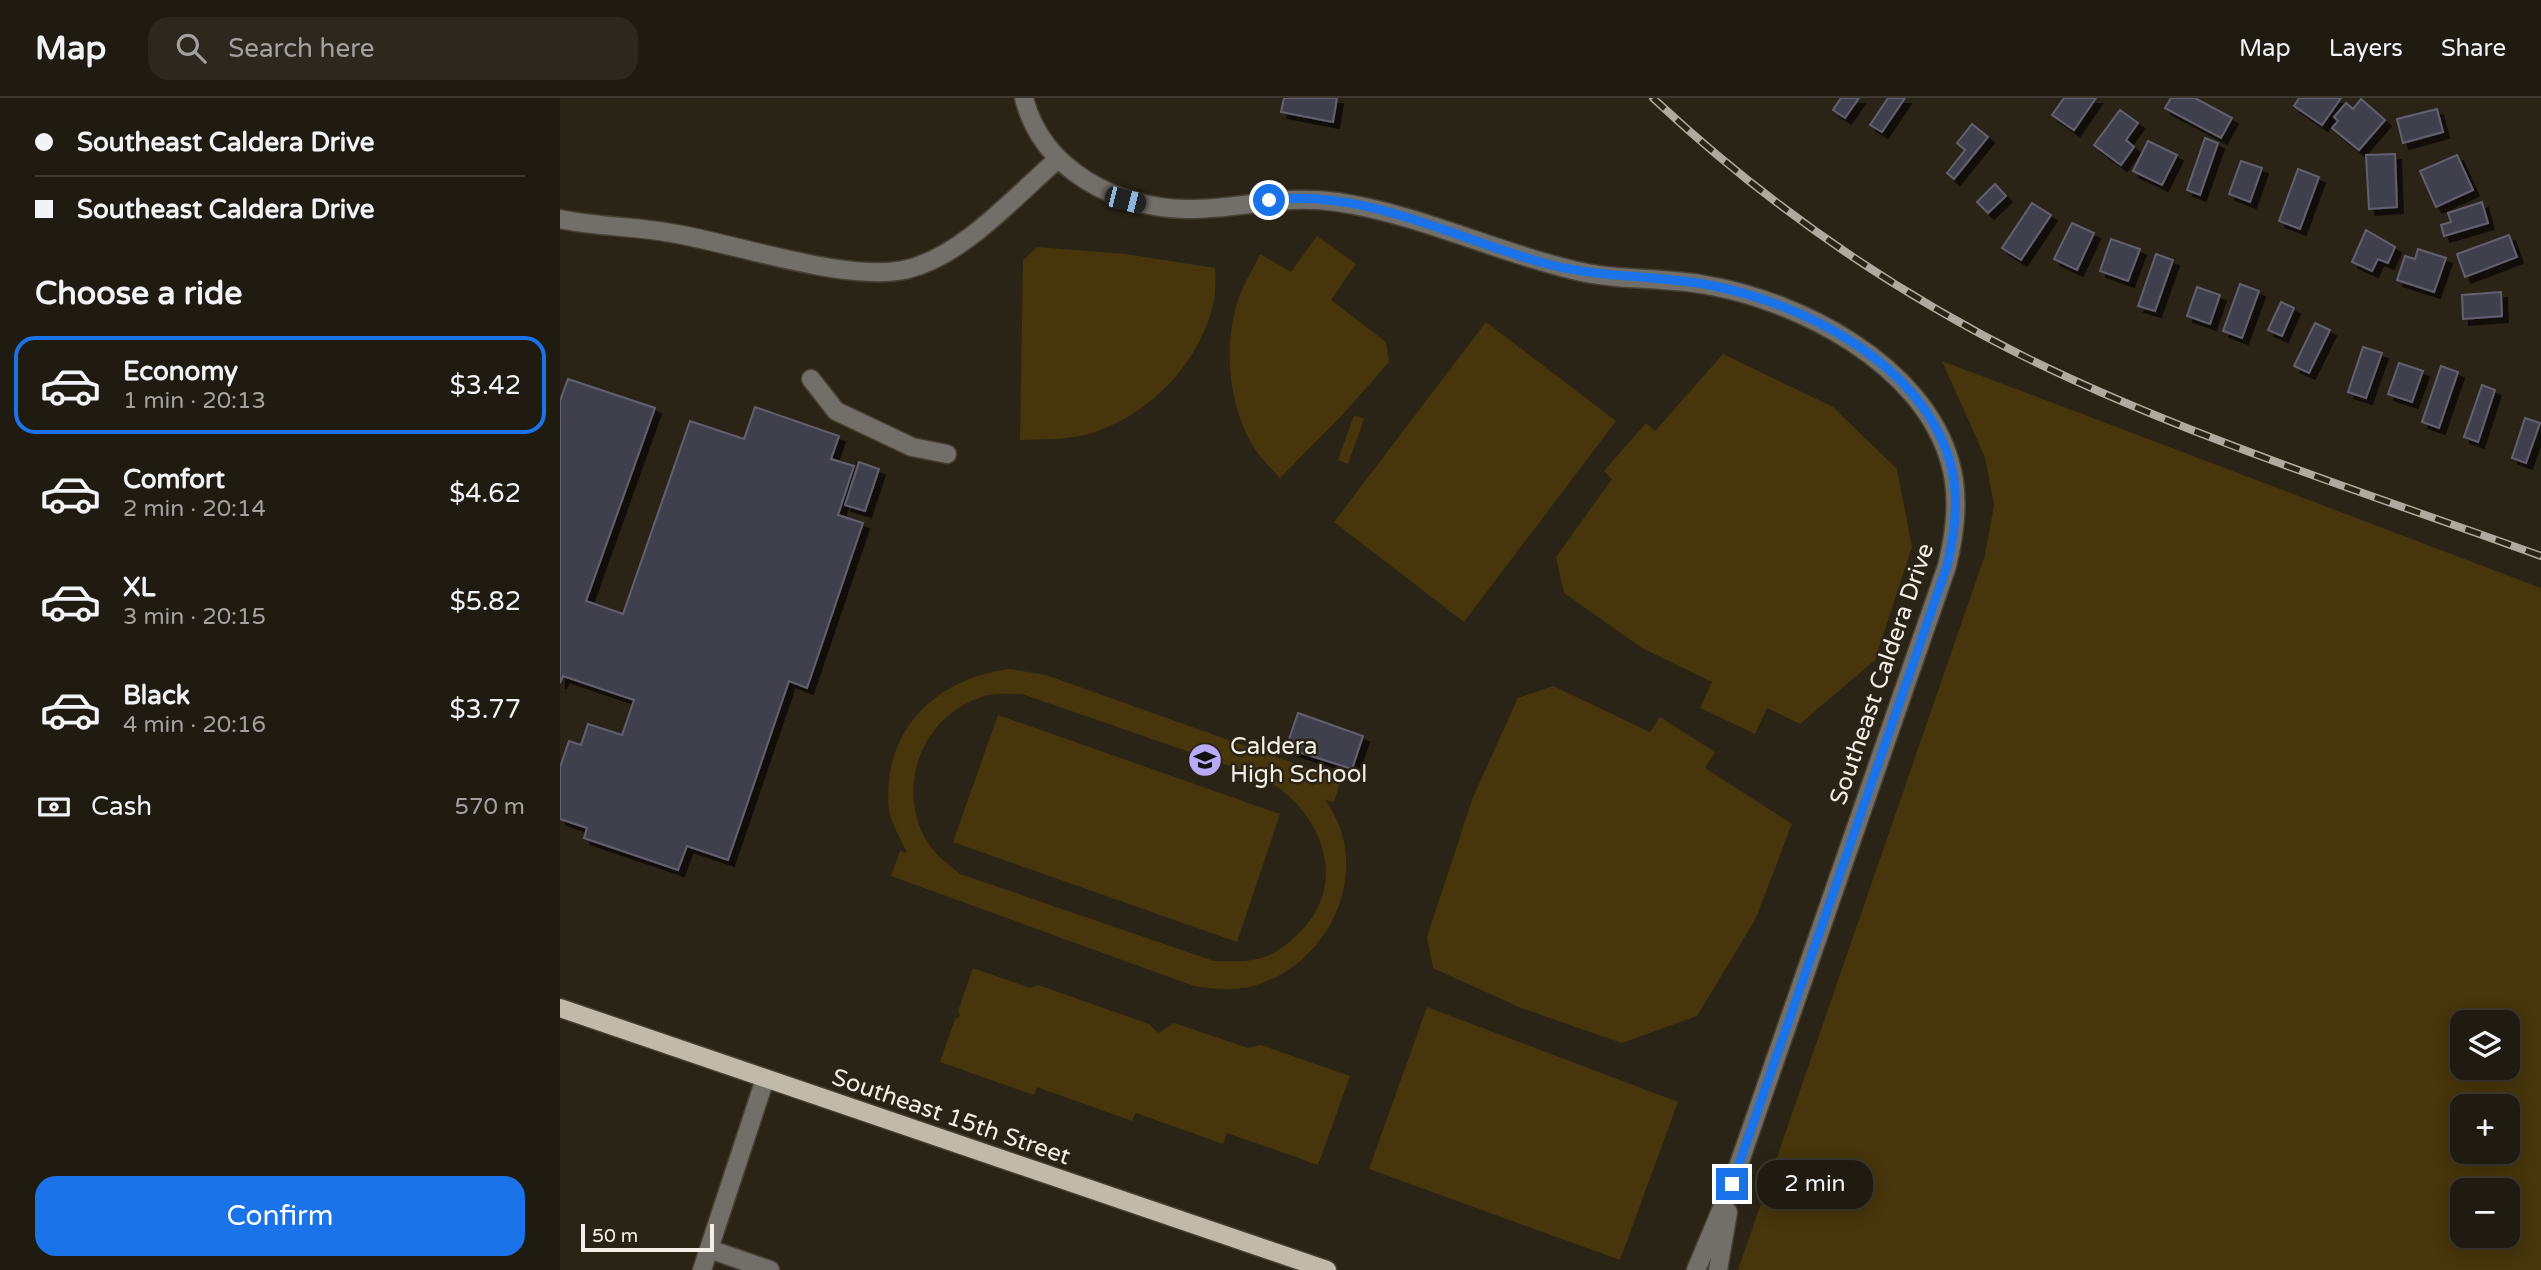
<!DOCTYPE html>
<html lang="en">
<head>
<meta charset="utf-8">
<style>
	:root { --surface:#201b10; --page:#2d281e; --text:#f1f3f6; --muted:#a2a19f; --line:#3d3930; --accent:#1a73e8 }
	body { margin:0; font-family:"Varela Round",sans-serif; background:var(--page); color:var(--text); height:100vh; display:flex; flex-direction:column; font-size:26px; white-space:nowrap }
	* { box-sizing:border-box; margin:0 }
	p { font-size:23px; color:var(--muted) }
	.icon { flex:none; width:38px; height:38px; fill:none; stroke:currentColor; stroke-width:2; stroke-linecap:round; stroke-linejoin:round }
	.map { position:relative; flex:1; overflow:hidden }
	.sheet { display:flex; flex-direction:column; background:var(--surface); width:560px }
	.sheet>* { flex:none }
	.guide { display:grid; align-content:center; height:154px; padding:0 35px; background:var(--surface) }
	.tools { position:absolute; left:1890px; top:912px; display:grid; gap:14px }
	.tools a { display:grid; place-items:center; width:70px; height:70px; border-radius:14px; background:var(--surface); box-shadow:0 4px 18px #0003,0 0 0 2px var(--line); font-size:35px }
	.scale { position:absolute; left:21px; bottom:18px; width:133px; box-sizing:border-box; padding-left:7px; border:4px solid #f4efe6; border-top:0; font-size:19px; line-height:24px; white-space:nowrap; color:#f4efe6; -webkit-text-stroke:5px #2a2416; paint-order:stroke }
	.end { position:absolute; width:32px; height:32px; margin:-16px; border:9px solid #1a73e8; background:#fff; box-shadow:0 0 0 4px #fff }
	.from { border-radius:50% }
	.bubble { position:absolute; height:49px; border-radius:21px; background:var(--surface); box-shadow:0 4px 18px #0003,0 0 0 2px var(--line); font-size:23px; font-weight:600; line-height:49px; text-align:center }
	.car { position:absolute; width:21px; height:42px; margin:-21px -10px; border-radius:9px; box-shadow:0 0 5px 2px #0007; background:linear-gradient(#222 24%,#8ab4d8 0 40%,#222 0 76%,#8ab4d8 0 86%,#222 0) }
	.guide b { display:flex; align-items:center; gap:24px; height:66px; font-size:26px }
	.guide b+b { border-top:2px solid var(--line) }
	.guide i { width:18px; height:18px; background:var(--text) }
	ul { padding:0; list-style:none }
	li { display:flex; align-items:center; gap:21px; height:98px; margin:0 14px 10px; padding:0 21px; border:4px solid transparent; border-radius:21px }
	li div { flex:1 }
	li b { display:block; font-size:26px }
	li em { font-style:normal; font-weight:600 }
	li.active { border-color:var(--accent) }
	li>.icon { width:63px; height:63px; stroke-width:1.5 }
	h2 { padding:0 35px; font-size:32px; line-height:84px }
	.pay { display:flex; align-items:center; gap:18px; height:77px; padding:0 35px; font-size:26px }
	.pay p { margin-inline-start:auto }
	.cta { display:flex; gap:14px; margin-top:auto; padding:14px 35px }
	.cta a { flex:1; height:80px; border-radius:21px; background:var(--accent); color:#fff; font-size:28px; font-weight:600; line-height:80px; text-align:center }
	header { display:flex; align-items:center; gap:42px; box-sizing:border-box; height:98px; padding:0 35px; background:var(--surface); border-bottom:2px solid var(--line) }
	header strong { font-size:33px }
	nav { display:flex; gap:38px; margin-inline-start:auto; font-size:24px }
	.search { width:490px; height:63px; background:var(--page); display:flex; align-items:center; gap:18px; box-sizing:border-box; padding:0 24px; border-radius:21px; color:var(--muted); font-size:26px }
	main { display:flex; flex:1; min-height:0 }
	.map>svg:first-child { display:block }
</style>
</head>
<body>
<header>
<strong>Map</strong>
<div class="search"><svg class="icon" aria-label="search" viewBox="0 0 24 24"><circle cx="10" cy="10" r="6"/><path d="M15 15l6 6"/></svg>Search here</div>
<nav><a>Map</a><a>Layers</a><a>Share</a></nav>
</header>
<main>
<section class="sheet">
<div class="guide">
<b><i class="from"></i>Southeast Caldera Drive</b>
<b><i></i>Southeast Caldera Drive</b>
</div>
<h2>Choose a ride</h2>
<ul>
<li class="active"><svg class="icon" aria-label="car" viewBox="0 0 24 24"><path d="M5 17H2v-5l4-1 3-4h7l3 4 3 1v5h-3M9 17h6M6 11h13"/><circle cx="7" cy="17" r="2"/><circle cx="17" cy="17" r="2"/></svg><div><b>Economy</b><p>1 min · 20:13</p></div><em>$3.42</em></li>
<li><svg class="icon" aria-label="car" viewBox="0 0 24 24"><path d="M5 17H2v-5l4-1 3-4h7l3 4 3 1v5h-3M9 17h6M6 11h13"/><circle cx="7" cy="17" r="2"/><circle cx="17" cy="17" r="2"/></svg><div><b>Comfort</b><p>2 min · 20:14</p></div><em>$4.62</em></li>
<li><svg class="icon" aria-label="car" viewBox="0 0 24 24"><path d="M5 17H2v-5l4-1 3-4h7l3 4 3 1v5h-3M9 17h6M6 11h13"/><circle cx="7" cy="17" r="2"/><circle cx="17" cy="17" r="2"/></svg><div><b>XL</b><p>3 min · 20:15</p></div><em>$5.82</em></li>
<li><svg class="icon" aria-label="car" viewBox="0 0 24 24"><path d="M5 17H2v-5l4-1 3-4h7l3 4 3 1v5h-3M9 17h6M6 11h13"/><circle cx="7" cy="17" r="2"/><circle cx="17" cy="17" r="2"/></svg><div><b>Black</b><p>4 min · 20:16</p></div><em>$3.77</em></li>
</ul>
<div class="pay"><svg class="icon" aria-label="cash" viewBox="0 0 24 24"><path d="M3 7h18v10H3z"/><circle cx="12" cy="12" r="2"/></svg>Cash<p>570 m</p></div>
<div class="cta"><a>Confirm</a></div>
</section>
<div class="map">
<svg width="1981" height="1172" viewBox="0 0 1981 1172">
	<defs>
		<filter id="shadow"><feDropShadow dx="6" dy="6" stdDeviation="0" flood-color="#0009"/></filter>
	</defs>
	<rect width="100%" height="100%" fill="#2a2416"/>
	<path fill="#47360b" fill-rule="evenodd" d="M 757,138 L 796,166 L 771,202 L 826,244 L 829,264 L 785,314 L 720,380 C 712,371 702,362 695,351 C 669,311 663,251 677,205 C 682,188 693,172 700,156 L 731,174 Z
		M 477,149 L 565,156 L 655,170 C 655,180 656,192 654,202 C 642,262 592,315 535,334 C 512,342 484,341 460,342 L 463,162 Z
		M 926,224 L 1056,323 L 904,524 L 774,424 Z
		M 1163,256 L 1273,309 L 1337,371 L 1352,449 L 1315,562 L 1240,626 L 1207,610 L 1195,636 L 1140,610 L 1152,584 L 1082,550 L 1004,495 L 996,459 L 1052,381 L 1044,373 L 1086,325 L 1095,333 Z
		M 1382,263 L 1981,490 L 1981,1172 L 1178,1172 L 1425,457 L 1434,407 L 1425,359 ZM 1902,924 L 1948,924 L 1948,970 L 1902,970 ZM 1902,1008 L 1948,1008 L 1948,1054 L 1902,1054 ZM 1902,1092 L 1948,1092 L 1948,1138 L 1902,1138 Z
		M 794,317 L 804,321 L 788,366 L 778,362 Z
		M 450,571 L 486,577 L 781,682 L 774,704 L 765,702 C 815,769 771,867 693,888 C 674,893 653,891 634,888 L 331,778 L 340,753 L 347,755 C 342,743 335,732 331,720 C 327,708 328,695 329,682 C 336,617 389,578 450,571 ZM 462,596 L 696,677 C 755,703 794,779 741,833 C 731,843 720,853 707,858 C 690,865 672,863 654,863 L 400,776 C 388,766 374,756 366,742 C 335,686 364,615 425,598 C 437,595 450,596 462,596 Z
		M 993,588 L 1090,634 L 1100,619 L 1155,654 L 1145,670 L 1232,726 L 1195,822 L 1137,918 L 1062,945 L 961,910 L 873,870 L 867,839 L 913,699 L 958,600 Z
		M 438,617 L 720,716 L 677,844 L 393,744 Z
		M 413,870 L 470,890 L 478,887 L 589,926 L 598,935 L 614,925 L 688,950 L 701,947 L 790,978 L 758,1067 L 667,1035 L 663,1046 L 576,1015 L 572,1023 L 477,989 L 474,997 L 380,964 L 395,921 L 400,918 L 398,913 Z
		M 867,909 L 1118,1004 L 1060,1162 L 809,1071 Z"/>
	<path fill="#413f4e" stroke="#626070" stroke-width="2" filter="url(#shadow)" d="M 724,0 L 777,0 L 773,24 L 721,14 Z
		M 1281,0 L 1299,0 L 1285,20 L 1273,12 Z
		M 1328,0 L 1345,0 L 1322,34 L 1310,27 Z
		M 1504,0 L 1536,0 L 1514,32 L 1492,17 Z
		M 1611,0 L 1635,0 L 1672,20 L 1661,40 L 1605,10 Z
		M 1739,0 L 1781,0 L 1762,27 L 1734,8 Z
		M 1801,1 L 1825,22 L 1799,52 L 1772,30 L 1778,23 L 1774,19 L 1786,5 L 1793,11 Z
		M 1877,11 L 1883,34 L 1843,45 L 1837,21 Z
		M 1560,12 L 1578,25 L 1566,42 L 1574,49 L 1561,67 L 1534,47 Z
		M 1412,26 L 1428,39 L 1394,81 L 1387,75 L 1405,52 L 1397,45 Z
		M 1645,40 L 1658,45 L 1640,97 L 1627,92 Z
		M 1588,43 L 1617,57 L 1602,87 L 1573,73 Z
		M 1835,56 L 1837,109 L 1809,111 L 1806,57 Z
		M 1897,57 L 1913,92 L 1876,109 L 1860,73 Z
		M 1681,63 L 1702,70 L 1690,104 L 1669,96 Z
		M 1738,71 L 1759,79 L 1740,131 L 1719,123 Z
		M 1435,86 L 1446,98 L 1428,115 L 1417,104 Z
		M 1922,104 L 1928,125 L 1884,138 L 1881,127 L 1891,124 L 1888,115 Z
		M 1472,105 L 1491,117 L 1461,162 L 1442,150 Z
		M 1512,125 L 1534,135 L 1517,172 L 1494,161 Z
		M 1806,132 L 1835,149 L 1828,165 L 1818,161 L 1812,173 L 1792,164 Z
		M 1949,137 L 1957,159 L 1905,179 L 1897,156 Z
		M 1551,141 L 1580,151 L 1568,183 L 1540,173 Z
		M 1858,151 L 1886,160 L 1874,194 L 1837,182 L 1845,158 L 1855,161 Z
		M 1596,156 L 1613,162 L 1595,213 L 1578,208 Z
		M 1680,186 L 1699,193 L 1682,240 L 1663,233 Z
		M 1637,189 L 1660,197 L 1650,226 L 1627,218 Z
		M 1941,194 L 1942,218 L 1903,221 L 1902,197 Z
		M 1721,204 L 1734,210 L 1722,238 L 1708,232 Z
		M 1755,225 L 1770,232 L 1749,275 L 1734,268 Z
		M 1803,249 L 1822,255 L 1806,300 L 1788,294 Z
		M 1839,265 L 1863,273 L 1852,304 L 1828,296 Z
		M 1881,268 L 1898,274 L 1879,330 L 1862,324 Z
		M 8,281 L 95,310 L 26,503 L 63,516 L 130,323 L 184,341 L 195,309 L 279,338 L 271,361 L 294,368 L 278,417 L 303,425 L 247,590 L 229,583 L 168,762 L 127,748 L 118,772 L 24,740 L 27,730 L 0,721 L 0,669 L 9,643 L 21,647 L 28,626 L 62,637 L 74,602 L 3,578 L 0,585 L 0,303 Z
		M 1922,287 L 1935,292 L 1918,344 L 1904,339 Z
		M 1965,320 L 1980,325 L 1966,365 L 1952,360 Z
		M 299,364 L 319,371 L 305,413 L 285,407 Z
		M 738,615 L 803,638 L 792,671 L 726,650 Z"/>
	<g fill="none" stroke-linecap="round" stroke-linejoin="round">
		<g stroke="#464033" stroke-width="21">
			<path id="minor" d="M 464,0 C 482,72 557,110 626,111 C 679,112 720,96 777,104 C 858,116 933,153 1013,172 C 1056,183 1102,179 1146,187 C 1240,203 1362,266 1390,364 C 1400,399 1395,435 1387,468 L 1172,1086 L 1136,1172
				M 0,121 C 37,129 74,128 111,135 C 174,145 289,186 348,171 C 404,157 455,98 498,61
				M 251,281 L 276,313 L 352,349 L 387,356
				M 149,1151 L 210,1172
				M 142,1172 L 205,981
				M 1158,1172 L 1168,1114"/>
		</g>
		<g stroke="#464033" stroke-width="21">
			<path id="major" d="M 0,910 L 767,1172"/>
		</g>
		<use href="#minor" stroke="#726f68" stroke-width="18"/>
		<use href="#major" stroke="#c1baab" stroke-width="18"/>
		<g stroke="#afaa9f" stroke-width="8">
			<path id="rail" d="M 1093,0 C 1205,105 1332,193 1469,261 C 1633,341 1810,396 1981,458"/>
		</g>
		<use href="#rail" stroke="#2a2416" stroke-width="5" stroke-dasharray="16" stroke-linecap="butt"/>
	</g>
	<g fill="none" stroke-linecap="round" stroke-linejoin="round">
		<path stroke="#1a73e8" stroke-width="9" d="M 709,102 C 807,90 899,143 991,167 C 1043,180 1096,177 1149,187 C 1243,205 1361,265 1390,364 C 1400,398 1395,435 1387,468 L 1172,1086"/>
	</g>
	<defs>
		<g id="school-disc" transform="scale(1.75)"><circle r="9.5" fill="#b7abf8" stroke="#2a2416"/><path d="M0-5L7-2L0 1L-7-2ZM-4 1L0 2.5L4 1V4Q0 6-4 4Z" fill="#111"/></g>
	</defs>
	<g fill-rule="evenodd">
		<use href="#school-disc" x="645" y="662"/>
	</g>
	<g text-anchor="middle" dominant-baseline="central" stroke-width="5" stroke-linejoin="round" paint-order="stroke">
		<g font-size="24" fill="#f4efe6" stroke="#2a2416">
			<text transform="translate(1322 576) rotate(-71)">Southeast Caldera Drive</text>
			<text transform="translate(391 1019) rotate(19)">Southeast 15th Street</text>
		</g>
		<g font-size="24" fill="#f4efe6" stroke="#2a2416" text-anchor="start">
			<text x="670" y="648">Caldera<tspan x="670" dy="28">High School</tspan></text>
		</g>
	</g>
</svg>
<div class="tools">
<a><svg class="icon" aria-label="layers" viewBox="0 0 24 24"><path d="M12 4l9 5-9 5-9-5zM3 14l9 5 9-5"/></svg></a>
<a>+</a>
<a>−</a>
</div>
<div class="scale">50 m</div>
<i class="end from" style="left:709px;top:102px"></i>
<i class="end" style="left:1172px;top:1086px"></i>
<div class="bubble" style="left:1197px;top:1062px;width:116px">2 min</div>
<i class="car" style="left:565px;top:102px;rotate:104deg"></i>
</div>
</main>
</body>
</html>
